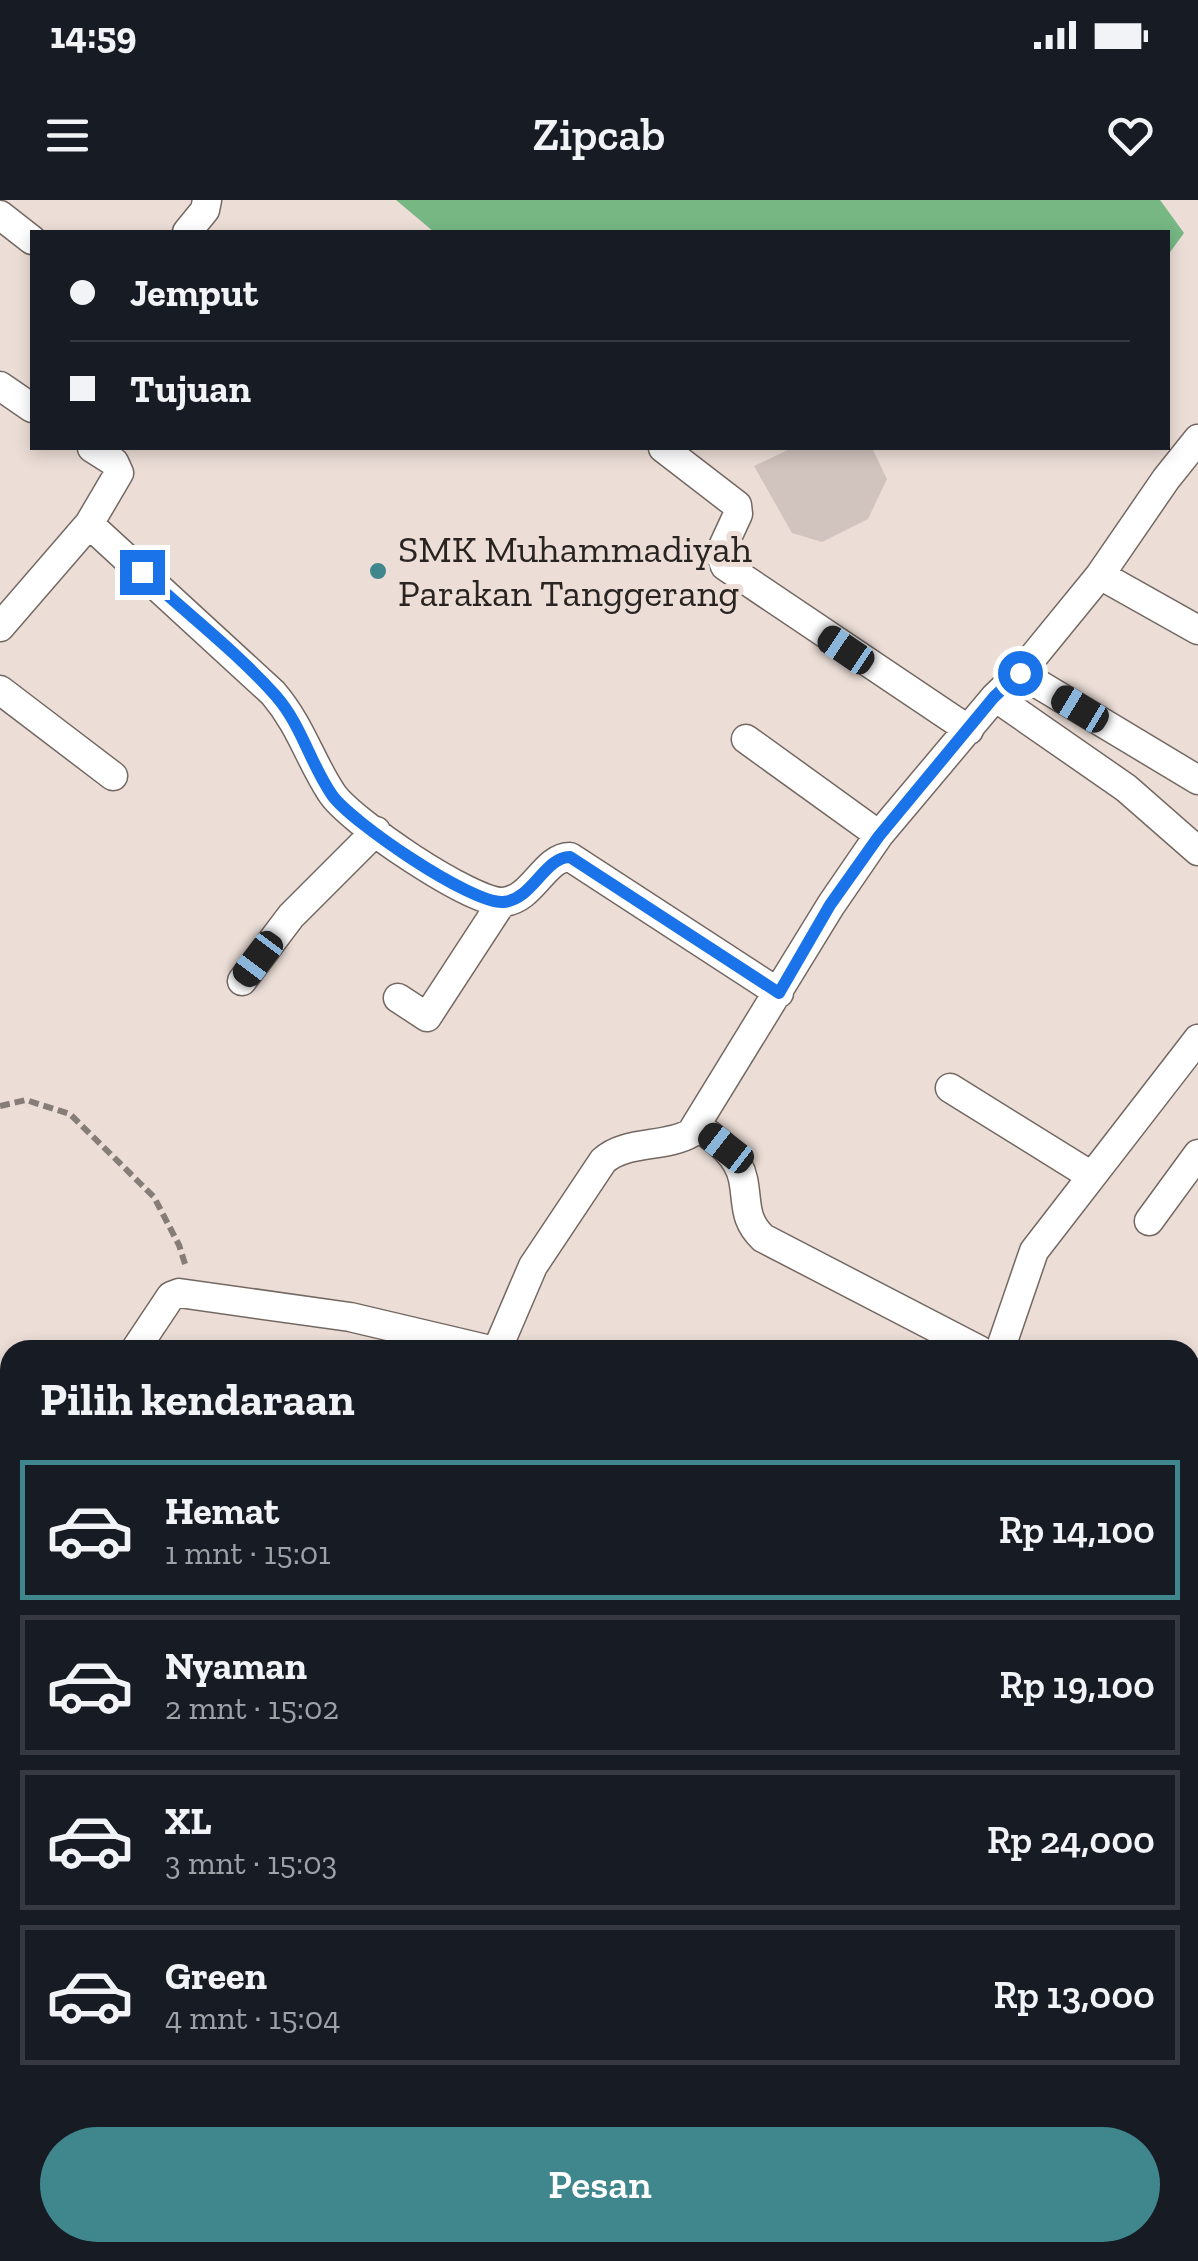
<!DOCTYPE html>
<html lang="id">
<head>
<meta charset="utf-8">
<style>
	:root { --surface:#171b24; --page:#20242c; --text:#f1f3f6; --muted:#9ea1a6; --line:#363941; --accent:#3f878c }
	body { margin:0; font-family:"Zilla Slab",serif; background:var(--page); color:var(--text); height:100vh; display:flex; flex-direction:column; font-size:38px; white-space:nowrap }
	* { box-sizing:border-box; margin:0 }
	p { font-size:32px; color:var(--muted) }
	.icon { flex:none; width:55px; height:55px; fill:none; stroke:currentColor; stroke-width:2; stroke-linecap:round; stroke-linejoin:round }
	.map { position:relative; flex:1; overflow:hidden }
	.sheet { position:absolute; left:0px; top:1140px; width:1200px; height:922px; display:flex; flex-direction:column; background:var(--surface); border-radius:30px 30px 0 0; box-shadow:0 5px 15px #0003 }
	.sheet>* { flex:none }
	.banner { position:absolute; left:30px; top:30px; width:1140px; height:220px; border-radius:0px; box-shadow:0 5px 15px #0003; display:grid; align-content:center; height:220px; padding:0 40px; background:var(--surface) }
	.end { position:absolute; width:45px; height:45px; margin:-22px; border:12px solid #1a73e8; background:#fff; box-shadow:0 0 0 5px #fff }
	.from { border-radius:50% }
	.car { position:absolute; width:30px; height:60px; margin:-30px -15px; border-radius:12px; box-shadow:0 0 8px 2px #0007; background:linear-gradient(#222 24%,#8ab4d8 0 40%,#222 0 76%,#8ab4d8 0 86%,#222 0) }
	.banner b { display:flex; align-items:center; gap:35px; height:95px; font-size:38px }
	.banner b+b { border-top:2px solid var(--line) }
	.banner i { width:25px; height:25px; background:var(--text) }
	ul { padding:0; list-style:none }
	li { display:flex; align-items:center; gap:30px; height:140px; margin:0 20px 15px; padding:0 20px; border:5px solid var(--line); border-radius:0px }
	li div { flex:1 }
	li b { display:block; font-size:38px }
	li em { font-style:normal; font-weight:600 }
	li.on { border-color:var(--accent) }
	li>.icon { width:90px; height:90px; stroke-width:1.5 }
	h2 { padding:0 40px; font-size:45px; line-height:120px }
	.cta { display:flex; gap:20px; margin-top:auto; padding:20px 40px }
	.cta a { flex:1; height:115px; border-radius:60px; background:var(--accent); color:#fff; font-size:40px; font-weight:600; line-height:115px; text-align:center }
	.status { display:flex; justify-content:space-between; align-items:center; height:70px; padding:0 50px; background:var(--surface); direction:ltr }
	.status svg { height:28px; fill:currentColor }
	header { display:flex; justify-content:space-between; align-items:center; height:130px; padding:0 40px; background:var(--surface); font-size:45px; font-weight:600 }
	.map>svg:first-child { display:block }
</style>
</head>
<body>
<div class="status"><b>14:59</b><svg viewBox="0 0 49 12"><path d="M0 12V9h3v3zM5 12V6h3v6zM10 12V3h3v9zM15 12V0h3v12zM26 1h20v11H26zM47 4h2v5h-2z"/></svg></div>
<header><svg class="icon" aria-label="menu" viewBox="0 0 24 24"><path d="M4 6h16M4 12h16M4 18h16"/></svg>Zipcab<svg class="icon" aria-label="heart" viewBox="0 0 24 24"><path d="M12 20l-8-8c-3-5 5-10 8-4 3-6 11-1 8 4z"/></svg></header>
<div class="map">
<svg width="1198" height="2061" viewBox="0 0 1198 2061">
	<rect width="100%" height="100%" fill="#ecded7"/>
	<path fill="#76b784" d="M 396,0 L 1160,0 L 1184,33 L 1168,55 L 1168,32 L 434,32 Z"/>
	<path fill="#d1c4be" d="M 792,248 L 872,248 L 887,279 L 868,319 L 822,342 L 792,333 L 754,266 Z"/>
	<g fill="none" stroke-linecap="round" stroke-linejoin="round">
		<g stroke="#746862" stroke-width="31">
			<path id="street" d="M 0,15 L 32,40
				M 187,32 L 205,10 L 207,0
				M 0,186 L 32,208
				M 663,248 L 737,305 L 738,314 L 720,353 L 725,366 L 969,530
				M 89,324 L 273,493 C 301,526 309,558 331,592 C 348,620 471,703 503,702 C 533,700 544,657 570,657 L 779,793
				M 1100,375 L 1198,430
				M 0,427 L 89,324 L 119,273 L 114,262 L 92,248
				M 1020,473 L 1198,580
				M 0,490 L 113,576
				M 995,497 L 1126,588 L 1198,651
				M 746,539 L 879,635
				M 242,781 L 291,716 L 376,631
				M 398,798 L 427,817 L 502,702
				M 950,888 L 1090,975
				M 696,925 C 715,939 738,954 743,979 C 748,1003 743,1019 763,1038 L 979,1150
				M 1149,1021 L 1198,954
				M 135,1150 L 171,1096 L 179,1093 L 350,1117 L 490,1150
				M 497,1150 L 533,1066 L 603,961 C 625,940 666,948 691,933 L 831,705 L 879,635 L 995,497 L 1020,473 L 1100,375 L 1166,279 L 1198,239
				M 1000,1150 L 1034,1051 L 1198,839
				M 1190,1255 L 1198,1242
				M 0,1382 L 10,1389
				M 0,1469 L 10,1454
				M 0,1499 L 10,1505
				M 1190,1672 L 1198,1678
				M 1190,2006 L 1198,1993
				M 930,2052 L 942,2061
				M 136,2061 L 141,2052
				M 447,2061 L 455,2052
				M 1162,2061 L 1165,2052"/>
		</g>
		<path stroke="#867d79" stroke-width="6" stroke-dasharray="10 5" stroke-linecap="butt" d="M 0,906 L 26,900 L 70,914 L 154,997 L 179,1045 L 186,1067"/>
		<use href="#street" stroke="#fff" stroke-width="28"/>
	</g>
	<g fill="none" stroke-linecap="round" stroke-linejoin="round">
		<path stroke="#1a73e8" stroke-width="12" d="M 142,372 C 186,413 236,451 276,496 C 302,526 310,563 332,595 C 351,622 471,704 503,702 C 533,700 544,657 570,657 L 779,793 L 830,705 L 879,636 L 994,497 L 1020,473"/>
	</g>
	<circle fill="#3f878c" stroke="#ecded7" stroke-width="4" cx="378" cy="371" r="10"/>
	<g text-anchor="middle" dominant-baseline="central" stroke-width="10" stroke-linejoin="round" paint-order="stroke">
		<g font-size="38" fill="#292422" stroke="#ecded7" text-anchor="start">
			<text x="398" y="349">SMK Muhammadiyah<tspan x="398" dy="44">Parakan Tanggerang</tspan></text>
		</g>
	</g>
</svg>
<i class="end from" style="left:1020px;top:473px"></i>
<i class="end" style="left:142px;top:372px"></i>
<i class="car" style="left:846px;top:450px;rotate:304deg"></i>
<i class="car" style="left:1080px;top:509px;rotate:301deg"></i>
<i class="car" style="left:258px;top:759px;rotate:217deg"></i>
<i class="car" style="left:726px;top:948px;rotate:308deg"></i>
<div class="banner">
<b><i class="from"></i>Jemput</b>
<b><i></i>Tujuan</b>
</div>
<section class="sheet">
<h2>Pilih kendaraan</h2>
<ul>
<li class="on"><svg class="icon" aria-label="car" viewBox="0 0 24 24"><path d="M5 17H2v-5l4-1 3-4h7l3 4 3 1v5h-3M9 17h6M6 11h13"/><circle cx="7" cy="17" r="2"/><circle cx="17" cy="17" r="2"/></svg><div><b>Hemat</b><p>1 mnt · 15:01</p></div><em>Rp 14,100</em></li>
<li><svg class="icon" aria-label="car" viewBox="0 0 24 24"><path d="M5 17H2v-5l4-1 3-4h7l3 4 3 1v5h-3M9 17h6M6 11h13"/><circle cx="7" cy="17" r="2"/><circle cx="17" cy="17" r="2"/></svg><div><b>Nyaman</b><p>2 mnt · 15:02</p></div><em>Rp 19,100</em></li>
<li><svg class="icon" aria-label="car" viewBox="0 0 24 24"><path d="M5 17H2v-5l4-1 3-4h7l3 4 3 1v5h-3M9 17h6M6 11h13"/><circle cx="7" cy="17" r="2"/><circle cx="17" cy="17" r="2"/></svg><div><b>XL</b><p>3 mnt · 15:03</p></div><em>Rp 24,000</em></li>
<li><svg class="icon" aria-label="car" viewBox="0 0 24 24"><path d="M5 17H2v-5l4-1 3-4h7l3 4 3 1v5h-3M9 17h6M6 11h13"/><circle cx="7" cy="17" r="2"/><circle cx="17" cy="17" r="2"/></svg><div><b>Green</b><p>4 mnt · 15:04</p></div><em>Rp 13,000</em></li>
</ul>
<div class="cta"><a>Pesan</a></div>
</section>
</div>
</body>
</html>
